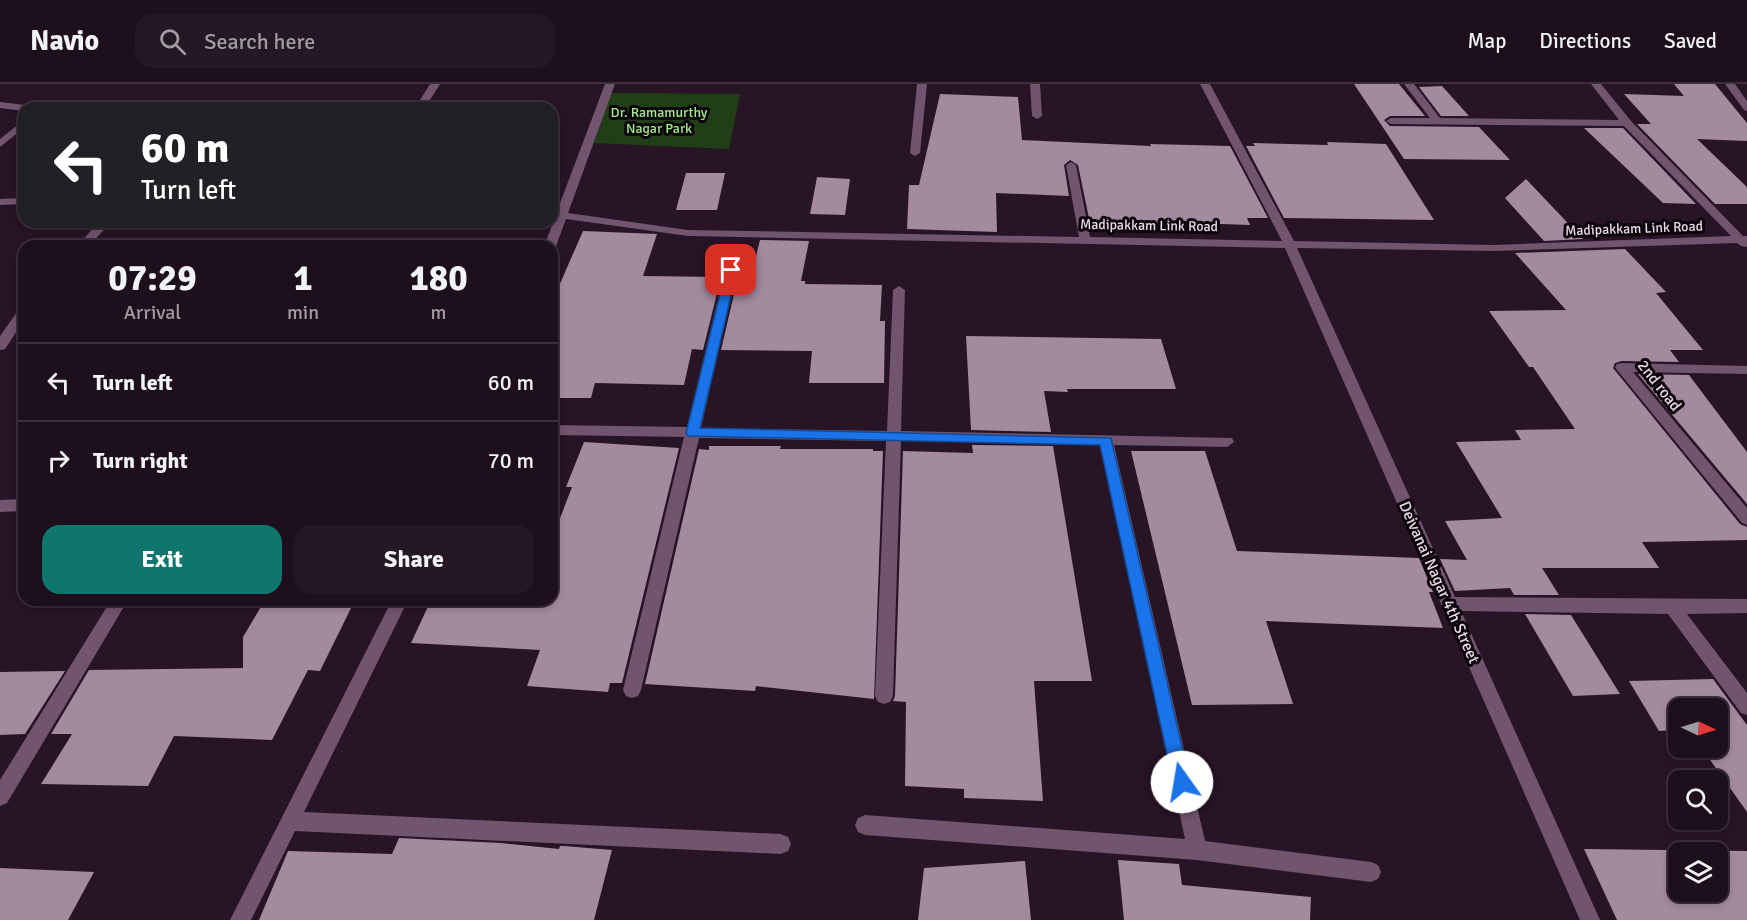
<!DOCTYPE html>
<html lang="en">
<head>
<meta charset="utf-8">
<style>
	body { margin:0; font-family:Signika,sans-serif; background:#251825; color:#f1f3f6; height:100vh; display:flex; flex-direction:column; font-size:22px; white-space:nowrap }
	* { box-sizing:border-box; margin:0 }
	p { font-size:20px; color:#a09ca3 }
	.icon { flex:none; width:33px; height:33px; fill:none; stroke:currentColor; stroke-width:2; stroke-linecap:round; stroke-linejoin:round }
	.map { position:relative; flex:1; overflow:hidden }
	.sheet { position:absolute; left:18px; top:156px; width:540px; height:366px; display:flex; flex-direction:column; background:#1d0f1c; border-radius:18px; box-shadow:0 3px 9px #0003,0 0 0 2px #3b2f3b }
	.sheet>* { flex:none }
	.guide { position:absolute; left:18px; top:18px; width:540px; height:126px; border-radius:18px; box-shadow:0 3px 9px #0003,0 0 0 2px #3b2f3b; background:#202124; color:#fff; overflow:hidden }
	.needle { width:39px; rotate:94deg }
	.buttons { position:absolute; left:1668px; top:614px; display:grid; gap:12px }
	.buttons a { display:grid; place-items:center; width:60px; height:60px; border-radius:12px; background:#1d0f1c; box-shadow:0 3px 9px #0003,0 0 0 2px #3b2f3b; font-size:30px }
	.pin { position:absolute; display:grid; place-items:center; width:51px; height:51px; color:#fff; margin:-26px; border-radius:12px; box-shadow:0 3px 9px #0006 }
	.me { position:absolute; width:66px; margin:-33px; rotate:347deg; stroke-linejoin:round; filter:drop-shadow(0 0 4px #0008) }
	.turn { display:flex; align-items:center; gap:21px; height:126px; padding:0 24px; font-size:27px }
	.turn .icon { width:78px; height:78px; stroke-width:2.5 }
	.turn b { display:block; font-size:42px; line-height:51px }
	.eta { display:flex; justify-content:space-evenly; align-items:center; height:102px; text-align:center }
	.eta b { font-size:36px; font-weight:700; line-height:42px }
	.cta { display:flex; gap:12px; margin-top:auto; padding:12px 24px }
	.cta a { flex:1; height:69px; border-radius:18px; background:#0f766e; color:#fff; font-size:24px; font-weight:700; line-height:69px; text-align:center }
	.cta a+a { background:#251825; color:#f1f3f6 }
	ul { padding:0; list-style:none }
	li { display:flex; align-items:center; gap:18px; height:78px; padding:0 24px; border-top:2px solid #3b2f3b }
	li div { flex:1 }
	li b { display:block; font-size:22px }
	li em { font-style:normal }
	header { display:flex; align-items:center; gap:36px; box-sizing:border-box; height:84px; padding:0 30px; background:#1d0f1c; border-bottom:2px solid #3b2f3b }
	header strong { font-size:28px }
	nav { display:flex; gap:33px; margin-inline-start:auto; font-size:21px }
	.search { width:420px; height:54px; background:#251825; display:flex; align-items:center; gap:15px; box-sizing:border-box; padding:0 21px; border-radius:18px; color:#a09ca3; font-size:22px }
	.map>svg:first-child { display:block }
	.green { fill:#213f17 }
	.building { fill:#a38a9f; fill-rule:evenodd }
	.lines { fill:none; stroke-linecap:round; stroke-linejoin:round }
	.street { fill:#71546d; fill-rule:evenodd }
	.route { fill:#1a73e8; stroke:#114b97; stroke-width:1.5 }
	.labels { text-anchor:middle; stroke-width:6; stroke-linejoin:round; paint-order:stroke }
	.far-park-label { font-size:14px; fill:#a1eb8a; stroke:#0b040a }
	.far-street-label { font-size:14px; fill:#e8dbe6; stroke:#0b040a }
	.street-label { font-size:16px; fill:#e8dbe6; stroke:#0b040a }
</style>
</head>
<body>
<header>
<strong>Navio</strong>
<div class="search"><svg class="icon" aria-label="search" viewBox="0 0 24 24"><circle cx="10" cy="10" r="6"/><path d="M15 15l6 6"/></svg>Search here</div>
<nav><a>Map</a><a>Directions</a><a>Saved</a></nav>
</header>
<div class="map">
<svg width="1747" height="836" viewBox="0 0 1747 836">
	<rect width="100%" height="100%" fill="#271425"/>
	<!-- green -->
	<path class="green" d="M611 9 740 10 729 65 594 59Z"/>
	<!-- building -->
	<path class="building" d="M1354 0H1399L1425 32H1390L1384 36 1390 42 1479 43 1510 76 1404 75Z
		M1674 0H1715L1747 39V57L1697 55 1747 103V120H1715L1637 40H1651L1624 10 1684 12Z
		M1442 2 1469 32H1441L1419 3Z
		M940 10 1018 13 1022 56 1151 62 1150 60 1230 62 1268 134H1247L1250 141 1165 138 1167 146 1091 144 1078 81 1070 76 1064 81 1069 112 996 109 997 148 907 145 909 101H919Z
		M1584 44H1623L1696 120 1663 119Z
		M1327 58 1386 60 1434 136 1284 134 1246 62H1255L1253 59 1328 61Z
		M686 89H725L717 126H676Z
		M817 93 850 95 845 131 810 130Z
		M1526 95 1583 155 1544 157 1505 114Z
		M583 147 657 150 643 192 721 193 703 266 692 265 684 301 595 299 591 314H552V218Z
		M760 156 809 157 801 197H805V200L882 201 880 237H885L884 299H809L812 267 721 266 738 193H751Z
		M1625 165 1666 208 1656 209 1703 266H1670L1679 278 1622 277 1615 279 1613 284 1740 440 1747 443V456L1642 458 1659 484H1542L1559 511H1514L1510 504 1455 507 1440 475 1467 476 1445 437 1502 434 1456 358 1521 356 1515 346 1575 345 1533 283H1529L1489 227 1566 226 1515 169Z
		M966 252 1161 255 1176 305H1067L1068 308 1044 307 1051 348 971 346Z
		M1638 290 1689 291 1747 368V420Z
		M584 358 679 364 622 599H610L608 608 527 602 540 566 411 559 431 516H552V455L572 403H566Z
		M972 361 1053 362 1092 597H1034L1043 717 964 714V705L905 702 906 618 893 617 895 612 903 367 973 369Z
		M709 362H781L780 365H873V367H883L874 615 756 602 755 607 645 600 699 365 709 366Z
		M1131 367H1205L1237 467 1419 474 1433 508H1429L1443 544 1266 537 1293 620 1192 621Z
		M265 516H355L320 587 308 586 272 656 174 652 148 702 41 700 72 650H51L89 586 243 584V553Z
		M1525 530 1571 531 1620 610 1573 612Z
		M65 587 25 650 0 651V588Z
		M1713 595 1747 641V728L1701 663H1718V624H1678V646L1659 647 1629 597Z
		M399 754 501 759 559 765 560 762H564L612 766 594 836H259L288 767 392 770Z
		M1584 765 1747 767V836H1617ZM1678 768H1718V807H1678Z
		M1118 776 1179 780 1182 801 1311 813 1310 836H1124Z
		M1025 777 1031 836H918L924 784Z
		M0 784 94 788 68 836H0Z"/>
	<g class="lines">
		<!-- street -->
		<path class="street" d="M430 0H440L425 24H415Z
			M605 0H615L568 129 688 146 1079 153 1066 81 1071 78 1076 81 1090 153 1282 157 1200 0H1210L1294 157 1494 161 1731 152 1624 42 1391 40 1386 37 1391 34H1430L1404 0H1414L1440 34 1619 36 1591 0H1601L1631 37 1743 152H1747V163L1741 162 1737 159 1494 167 1297 164 1455 513 1747 515V529L1687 530 1747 609V631L1741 629 1668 530 1461 527 1600 836H1580L1285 164 688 152 566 135 556 162 552 165V162H544L555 134 552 133V127H557Z
			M917 0H927L920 69 915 72 910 69Z
			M1030 0H1040L1042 32 1037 35 1032 32Z
			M1725 0H1735L1747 17V27L1744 26Z
			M118 16 126 18 121 24H111Z
			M0 18 25 21 30 24H24V27L0 24Z
			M24 36V44L0 63V55Z
			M24 114V120L0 121V115Z
			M99 138H111L89 162H77Z
			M731 182 737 186 701 344 887 347 893 206 899 202 905 206 901 347 1232 354 1234 358 1227 363 1114 361 1205 757 1371 778 1378 781 1381 788 1378 795 1371 798 1197 776 865 751 858 748 855 741 858 734 865 731 1185 755 1100 361 901 357 893 612 890 618 884 620 878 618 875 612 886 357 699 354 641 606 638 612 632 614 626 612 623 606 684 353 552 351V341L687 343 725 186Z
			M24 223V236L5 265 0 266V252L20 224Z
			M1622 279 1747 282V290L1633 288 1747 424V441L1742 439 1617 286 1615 283 1617 280Z
			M24 415V427L0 428V416Z
			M111 516H128L7 719 0 722V696Z
			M392 516H408L304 728 781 750 788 753 791 760 788 767 781 770 295 747 251 836H230Z"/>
	</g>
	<!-- route -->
	<path class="route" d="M731 182 737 186 700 344 1111 354 1190 698 1188 704 1182 706 1176 704 1173 698 1100 361 688 352 686 349 726 186Z"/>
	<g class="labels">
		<!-- far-park labels -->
		<g class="far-park-label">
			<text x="659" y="33">Dr. Ramamurthy<tspan x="659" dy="16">Nagar Park</tspan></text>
		</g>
		<!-- far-street labels -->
		<g class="far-street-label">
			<text transform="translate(1149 141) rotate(1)" y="5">Madipakkam Link Road</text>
			<text transform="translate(1634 144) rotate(-2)" y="5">Madipakkam Link Road</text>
		</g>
		<!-- street labels -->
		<g class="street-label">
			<text transform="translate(1660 301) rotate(52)" y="6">2nd road</text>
			<text transform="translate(1440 498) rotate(66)" y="6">Deivanai Nagar 4th Street</text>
		</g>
	</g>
</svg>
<div class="buttons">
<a><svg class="needle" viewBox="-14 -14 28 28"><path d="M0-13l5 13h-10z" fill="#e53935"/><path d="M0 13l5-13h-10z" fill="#a09ca3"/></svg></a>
<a><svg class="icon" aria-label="search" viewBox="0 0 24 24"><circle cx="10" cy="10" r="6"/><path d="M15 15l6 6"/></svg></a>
<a><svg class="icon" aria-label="layers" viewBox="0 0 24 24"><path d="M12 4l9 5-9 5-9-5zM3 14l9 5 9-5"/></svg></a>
</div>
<div class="pin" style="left:731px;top:186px;background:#d93025"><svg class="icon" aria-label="arrive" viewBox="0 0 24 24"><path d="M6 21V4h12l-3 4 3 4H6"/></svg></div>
<svg class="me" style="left:1182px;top:698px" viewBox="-20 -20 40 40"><circle r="19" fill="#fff"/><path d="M0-13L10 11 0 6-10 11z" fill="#1a73e8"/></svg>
<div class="guide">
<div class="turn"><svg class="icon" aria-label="left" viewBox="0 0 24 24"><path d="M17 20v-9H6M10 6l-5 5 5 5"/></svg><div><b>60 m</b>Turn left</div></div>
</div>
<section class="sheet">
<div class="eta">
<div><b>07:29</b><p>Arrival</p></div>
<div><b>1</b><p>min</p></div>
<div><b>180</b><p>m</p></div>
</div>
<ul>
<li><svg class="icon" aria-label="left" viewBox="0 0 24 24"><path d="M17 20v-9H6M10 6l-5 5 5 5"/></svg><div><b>Turn left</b></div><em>60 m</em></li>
<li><svg class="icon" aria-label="right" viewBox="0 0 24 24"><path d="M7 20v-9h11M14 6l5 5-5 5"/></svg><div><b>Turn right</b></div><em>70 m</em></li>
</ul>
<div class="cta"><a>Exit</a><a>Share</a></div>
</section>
</div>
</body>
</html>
